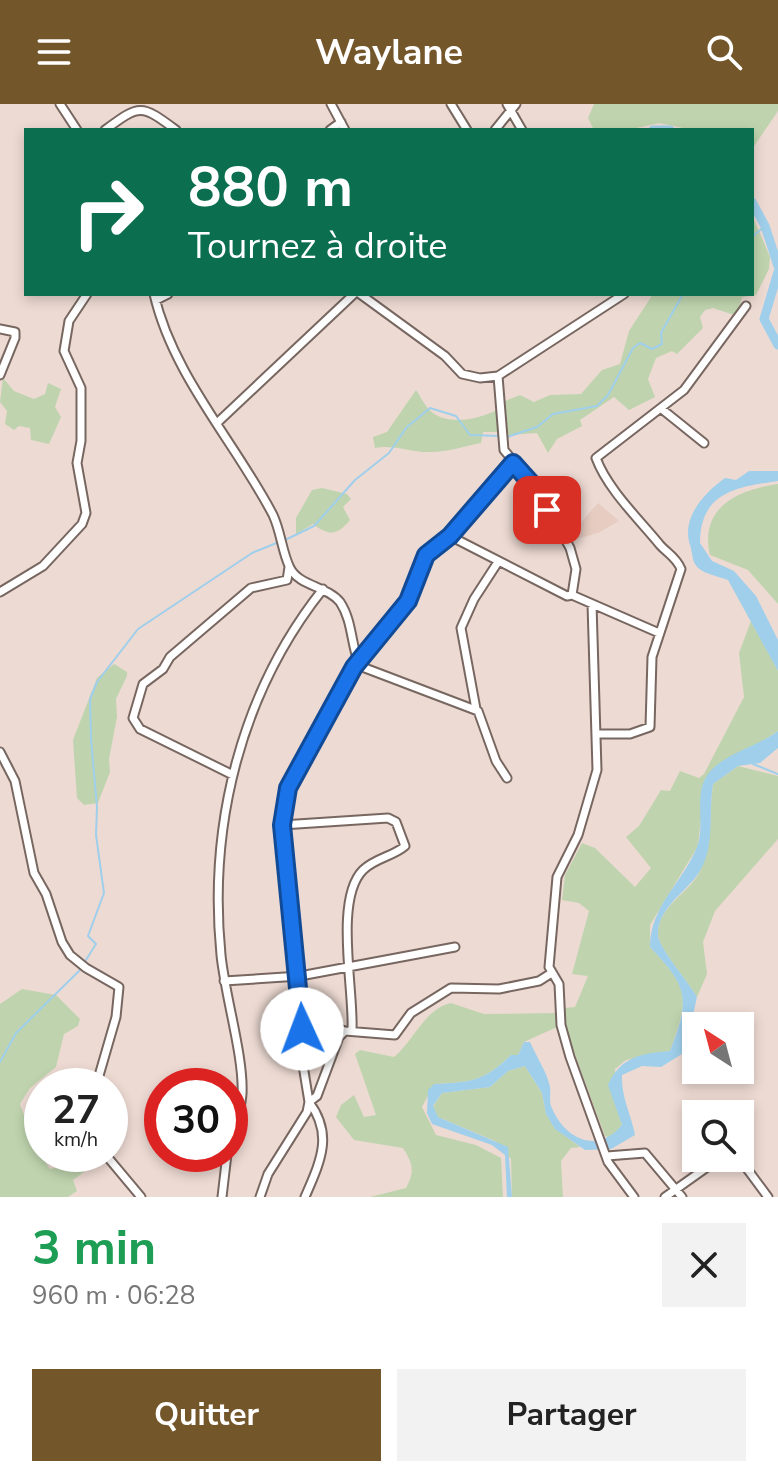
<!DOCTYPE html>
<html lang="fr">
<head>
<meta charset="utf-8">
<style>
	body { margin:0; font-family:"Nunito Sans",sans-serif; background:#f2f2f2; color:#222; height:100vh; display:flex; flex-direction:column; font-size:30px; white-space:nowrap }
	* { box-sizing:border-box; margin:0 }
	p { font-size:26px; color:#767676 }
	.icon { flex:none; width:44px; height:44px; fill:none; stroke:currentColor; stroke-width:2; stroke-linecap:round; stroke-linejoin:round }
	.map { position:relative; height:1093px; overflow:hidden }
	.side { display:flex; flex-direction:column; background:#fff; flex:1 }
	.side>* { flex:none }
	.top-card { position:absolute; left:24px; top:24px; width:730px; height:168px; border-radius:0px; box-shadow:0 4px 12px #0003; background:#0b6e4f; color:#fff; overflow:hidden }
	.needle { width:52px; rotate:324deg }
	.buttons { position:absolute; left:682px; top:908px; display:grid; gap:16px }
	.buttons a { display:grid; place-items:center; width:72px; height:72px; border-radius:0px; background:#fff; box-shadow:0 4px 12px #0003; font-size:40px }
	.speed { position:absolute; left:24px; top:964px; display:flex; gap:16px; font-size:40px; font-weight:700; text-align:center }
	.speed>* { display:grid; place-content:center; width:104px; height:104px; border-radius:50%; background:#fff; box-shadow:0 4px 12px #0003; line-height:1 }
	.speed small { font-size:20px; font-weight:400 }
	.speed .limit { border:12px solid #d22; background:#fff; color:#111 }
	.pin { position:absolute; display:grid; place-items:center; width:68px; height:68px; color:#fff; margin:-34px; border-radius:16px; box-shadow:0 4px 12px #0006 }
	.me { position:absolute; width:88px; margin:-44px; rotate:358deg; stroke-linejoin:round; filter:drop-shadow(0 0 6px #0008) }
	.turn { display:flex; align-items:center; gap:28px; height:168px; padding:0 32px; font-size:36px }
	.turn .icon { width:104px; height:104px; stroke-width:2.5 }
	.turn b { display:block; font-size:56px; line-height:68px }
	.round { display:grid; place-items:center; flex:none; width:84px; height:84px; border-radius:0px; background:#f2f2f2 }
	.headline { display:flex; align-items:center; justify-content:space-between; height:136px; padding:0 32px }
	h1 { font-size:48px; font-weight:700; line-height:60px; color:#1e9e55 }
	.action { display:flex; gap:16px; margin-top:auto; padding:16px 32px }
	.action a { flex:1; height:92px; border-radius:0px; background:#74562b; color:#fff; font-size:32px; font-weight:700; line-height:92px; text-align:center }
	.action a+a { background:#f2f2f2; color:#222 }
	header { display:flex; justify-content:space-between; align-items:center; height:104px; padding:0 32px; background:#74562b; color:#fff; font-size:36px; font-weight:700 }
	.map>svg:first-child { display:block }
	.built { fill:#e6ccc1 }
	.green { fill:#bfd4ae }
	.water { fill:#9fcfeb }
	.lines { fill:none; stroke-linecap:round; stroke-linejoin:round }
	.stream { stroke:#9fcfeb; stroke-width:2 }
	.river { stroke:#9fcfeb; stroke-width:9 }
	.minor-casing { stroke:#776760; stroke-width:11 }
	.minor { stroke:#fff; stroke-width:7 }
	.route-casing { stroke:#114b97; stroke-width:20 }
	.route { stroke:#1a73e8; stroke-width:14 }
</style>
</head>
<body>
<header><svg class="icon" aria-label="menu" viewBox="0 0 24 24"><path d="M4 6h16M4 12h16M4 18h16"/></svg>Waylane<svg class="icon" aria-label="search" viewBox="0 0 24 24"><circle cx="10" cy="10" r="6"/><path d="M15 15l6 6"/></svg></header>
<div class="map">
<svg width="778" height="1093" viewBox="0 0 778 1093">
	<rect width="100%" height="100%" fill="#eddad3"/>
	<!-- built -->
	<path class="built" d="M598 399 619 417 598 429 572 436 568 433Z"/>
	<!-- green -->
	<path class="green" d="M594 0H778V7L752 45V26H693L659 19 627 26H594L588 14Z
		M752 111 770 153 769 165 756 191 742 193 737 212 713 204 705 206 700 213 703 224 677 250 672 247 656 254 648 275 655 293 629 306 614 293 580 316 582 322 557 335 548 349 537 329 508 331 505 297 520 291 534 298 550 291 581 290 602 266 620 260 629 227 653 190H752Z
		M3 274 14 287 34 295 45 290 48 279 61 285 55 303 61 313 49 340 31 336 30 324 19 322 14 326 5 320 7 307 0 298Z
		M416 286C420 291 422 297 426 302 442 324 477 316 497 306V328H483L481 339C464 342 448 348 431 348 412 349 393 340 375 344L373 333 387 328Z
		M778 380V500L748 466 710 451C699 403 738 386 778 380Z
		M322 384 347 390 351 395 343 403 350 416C337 432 329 432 313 420L296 430V414L312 386Z
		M751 517 778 567V627L705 675 698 742 650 821V843C691 886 689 892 670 947L626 956 615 965 616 1001 622 1021 611 1034 605 1032 561 913 564 904 575 903 588 872 572 870 589 807 579 799 562 796 565 771 582 739 595 744 635 783 651 764 626 733 639 722 661 686 670 687 680 667 699 674 704 670 744 593 739 549Z
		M114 560 127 568V572L116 595 117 613 109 655 110 668 98 699 84 701 77 694 73 636 97 574Z
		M738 662 778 672V735L715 807 703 838 707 870 697 893C689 878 659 845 658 831 657 804 686 791 698 771 713 745 709 709 713 680Z
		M22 885 56 891 80 915 78 922 64 930 56 963 30 984 20 1000 36 1044 50 1065 78 1058 84 1068 73 1076 77 1087 68 1093H0V900Z
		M451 899 484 910 555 909 557 923 524 938 518 951H511C484 978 470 978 434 980L422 1003 436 1031 476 1041 501 1054 503 1093H370L406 1084C415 1067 413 1060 403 1044L354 1036 336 1013 341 1001 354 991 364 1013 376 1011 355 950 360 946 394 953C414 937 424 905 451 899Z
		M525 962 542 989 546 1010 555 1024 580 1043 571 1044 561 1057 563 1093H512L511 1055 495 1037 438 1013 433 1003 442 989 490 983 508 967Z"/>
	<!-- water -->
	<path class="water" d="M749 367H778V377C737 383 700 388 700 439L712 457 734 467 756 492 778 536V567L728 476C718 472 701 470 695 460 692 455 692 446 690 441 681 414 704 389 725 374L736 376Z
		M778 627V644L760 659 738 662 713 680C708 711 716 743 698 770 685 789 657 805 658 831 659 845 689 878 697 893L685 948 661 963 642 962 622 971C621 993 631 1010 635 1031L611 1045 585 1046 555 1025 546 1010 542 989 525 962 508 967 490 983 442 989 433 1002 438 1013 508 1043 512 1093H507L505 1051 492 1041 432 1020 427 1009 428 986 434 980C470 978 484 978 511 951H518L524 938H530C536 952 547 968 550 983 551 989 549 996 551 1002 564 1035 597 1051 622 1021L608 981C620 953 642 949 670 947 690 895 689 884 650 843 650 802 683 778 697 743 705 723 695 694 705 675 717 651 758 643 778 627Z"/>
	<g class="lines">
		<!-- stream -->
		<path class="stream" d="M752 133 765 122
			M507 333 537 323 553 310 597 302 608 291 633 244 640 239 652 245 662 240 661 229 683 190
			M285 436 314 422 355 376 389 349 406 324 430 304 456 312 470 331 500 332
			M753 660 778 670
			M0 958 16 929 79 867 96 840 88 832 104 789 96 731 97 703 91 635 90 595 97 578 138 525 252 449 279 438"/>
		<!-- river -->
		<path class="river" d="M653 26H670
			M752 98 765 122 778 162
			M778 168 764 215 778 241"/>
		<defs>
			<path id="minor" d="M60 0 77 26
				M331 0 345 26
				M451 0 467 26
				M507 0 522 26
				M105 26C140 0 141 0 176 26
				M330 26 341 18
				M495 26 516 0
				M154 190C173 272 235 338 273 411 281 428 282 448 290 464 299 482 327 482 340 498 352 516 351 538 358 557L301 656 283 702 288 801 300 872 301 949 309 998 307 1008 268 1070 260 1093
				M360 190 445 252 462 270 480 274 498 272 504 346 539 388 570 444 576 465 572 491 659 529
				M156 196 168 190
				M0 225 15 228V234L0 271
				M498 272 624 190
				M663 306 704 339
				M217 319 354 190
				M450 432 567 492 572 491
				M0 488 43 462 82 420 86 409 77 359 81 337V284L64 247 69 217 87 190
				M592 500 597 666 578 731 557 773 549 863 559 880 561 921 570 953 608 1058 634 1093
				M358 557 408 497 426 451 457 424 513 359
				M357 561 478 607 496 657 507 674
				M476 605 461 524 474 495 498 458
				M597 630H630L650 623 652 553 681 465C676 453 668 450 660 441 639 415 608 386 596 354L684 286 746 202
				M0 648 15 677 34 769 46 790 62 838 70 851 86 864 119 883 116 913 96 982
				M233 671 140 625 133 614 143 580 163 565 170 553 251 484 287 476 289 463
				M282 721 388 714 396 718 405 742C394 752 375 754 363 766 334 795 354 886 352 925
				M224 877 300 872 455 843
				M303 913 345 927
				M230 1038C235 1023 241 1006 242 990 244 953 225 892 221 851 208 721 241 588 323 485
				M105 1050 141 1093
				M607 1052 645 1049 682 1093
				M739 1054 768 1093
				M222 1093 227 1050
				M305 1093C320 1058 334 1031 309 998L317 992 339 933 345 927 395 931 411 909 451 884 499 885 539 877 550 870
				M665 1093 720 1054"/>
		</defs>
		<!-- minor casing -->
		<use href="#minor" class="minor-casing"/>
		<!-- minor -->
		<use href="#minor" class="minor"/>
	</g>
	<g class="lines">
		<defs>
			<path id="route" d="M302 925 282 721 288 684 354 563 408 497 426 451 450 432 513 359 539 388 547 406"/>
		</defs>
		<!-- route casing -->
		<use href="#route" class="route-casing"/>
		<!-- route -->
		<use href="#route" class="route"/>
	</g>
</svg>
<div class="buttons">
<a><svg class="needle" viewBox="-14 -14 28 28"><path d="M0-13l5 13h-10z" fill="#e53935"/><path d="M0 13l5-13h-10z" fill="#767676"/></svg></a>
<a><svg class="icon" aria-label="search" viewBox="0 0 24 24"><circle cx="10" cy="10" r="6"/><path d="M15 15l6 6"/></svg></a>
</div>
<div class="speed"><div>27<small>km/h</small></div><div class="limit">30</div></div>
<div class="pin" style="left:547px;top:406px;background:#d93025"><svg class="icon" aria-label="arrive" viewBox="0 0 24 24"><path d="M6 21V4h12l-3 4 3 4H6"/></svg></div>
<svg class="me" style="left:302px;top:925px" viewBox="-20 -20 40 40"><circle r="19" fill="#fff"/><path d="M0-13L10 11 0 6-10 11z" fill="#1a73e8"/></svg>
<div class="top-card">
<div class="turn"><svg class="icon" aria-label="right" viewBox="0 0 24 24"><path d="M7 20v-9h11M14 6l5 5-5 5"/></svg><div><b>880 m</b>Tournez à droite</div></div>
</div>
</div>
<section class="side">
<div class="headline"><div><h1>3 min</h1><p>960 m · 06:28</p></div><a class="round"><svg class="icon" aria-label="close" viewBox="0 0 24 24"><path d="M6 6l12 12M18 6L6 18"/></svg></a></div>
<div class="action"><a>Quitter</a><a>Partager</a></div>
</section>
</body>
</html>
